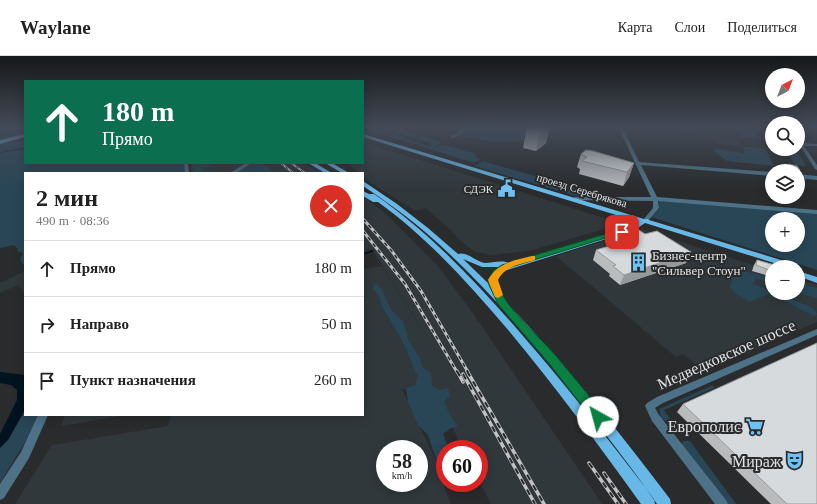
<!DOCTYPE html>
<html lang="ru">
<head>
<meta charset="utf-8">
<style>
	body { margin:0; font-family:"Times New Roman",serif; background:#f2f2f2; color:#222; height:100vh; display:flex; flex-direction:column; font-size:15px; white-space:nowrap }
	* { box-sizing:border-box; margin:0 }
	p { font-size:13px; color:#767676 }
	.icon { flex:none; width:22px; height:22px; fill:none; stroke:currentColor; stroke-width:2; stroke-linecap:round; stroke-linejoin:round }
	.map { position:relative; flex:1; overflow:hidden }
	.details { position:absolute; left:24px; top:116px; width:340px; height:244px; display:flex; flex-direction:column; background:#fff; border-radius:0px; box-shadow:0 2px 10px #0003 }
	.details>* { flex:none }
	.top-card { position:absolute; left:24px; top:24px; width:340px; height:84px; border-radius:0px; box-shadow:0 2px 10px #0003; background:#0b6e4f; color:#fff; overflow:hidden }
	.needle { width:26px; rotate:42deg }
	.fabs { position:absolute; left:765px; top:12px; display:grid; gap:8px }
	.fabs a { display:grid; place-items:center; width:40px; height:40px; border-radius:50%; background:#fff; box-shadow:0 2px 10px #0003; font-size:20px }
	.speed { position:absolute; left:376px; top:384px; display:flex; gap:8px; font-size:20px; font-weight:700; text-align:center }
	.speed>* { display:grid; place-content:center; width:52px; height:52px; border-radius:50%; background:#fff; box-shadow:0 2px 10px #0003; line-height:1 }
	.speed small { font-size:10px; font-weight:400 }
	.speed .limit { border:6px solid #d22; background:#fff; color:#111 }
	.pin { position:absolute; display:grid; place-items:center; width:34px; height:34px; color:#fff; margin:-17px; border-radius:8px; box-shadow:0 2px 6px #0006 }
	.me { position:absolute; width:44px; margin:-22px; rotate:322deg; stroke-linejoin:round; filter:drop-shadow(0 0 3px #0008) }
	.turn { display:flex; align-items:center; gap:14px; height:84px; padding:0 12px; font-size:18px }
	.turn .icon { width:52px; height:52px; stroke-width:2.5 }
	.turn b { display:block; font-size:28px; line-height:34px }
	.round { display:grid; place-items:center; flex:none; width:42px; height:42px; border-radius:21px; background:#f2f2f2 }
	.summary { display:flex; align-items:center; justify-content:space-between; height:68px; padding:0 12px }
	h1 { font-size:24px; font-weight:700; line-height:30px }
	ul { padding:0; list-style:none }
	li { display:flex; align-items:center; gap:12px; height:56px; padding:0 12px; border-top:1px solid #e0e0e0 }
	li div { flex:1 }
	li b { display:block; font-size:15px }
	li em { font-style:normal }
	header { display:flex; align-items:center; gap:24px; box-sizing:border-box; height:56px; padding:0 20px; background:#fff; border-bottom:1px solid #e0e0e0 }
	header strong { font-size:19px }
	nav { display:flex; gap:22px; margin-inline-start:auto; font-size:14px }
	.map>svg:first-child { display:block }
	.built { fill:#30383c; fill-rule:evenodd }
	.green { fill:#294656; fill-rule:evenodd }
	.water { fill:#00131f }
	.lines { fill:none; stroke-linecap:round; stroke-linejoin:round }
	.stream { stroke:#00131f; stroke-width:1.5 }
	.minor { fill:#4d7288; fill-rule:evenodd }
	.major { fill:#68b8e7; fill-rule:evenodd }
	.rail-far2-casing { stroke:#c0c2c3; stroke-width:2 }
	.rail-far1-casing { stroke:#c0c2c3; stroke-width:3 }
	.rail-casing { stroke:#c0c2c3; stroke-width:3.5 }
	.rail-far2 { stroke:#292b2d; stroke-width:1; stroke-dasharray:3; stroke-linecap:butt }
	.rail-far1 { stroke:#292b2d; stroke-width:1.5; stroke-dasharray:4; stroke-linecap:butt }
	.rail { stroke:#292b2d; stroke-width:2; stroke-dasharray:6; stroke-linecap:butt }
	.wall { fill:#b9bbbd }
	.shaded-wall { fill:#96999a }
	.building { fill:#d7dadc; stroke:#96999a }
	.route { fill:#0b8043; stroke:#07532c }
	.slow { fill:#f59e0b }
	.labels { text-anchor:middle; stroke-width:4; stroke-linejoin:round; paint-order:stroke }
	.far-poi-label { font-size:11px; fill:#e1e3e4; stroke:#292b2d; text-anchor:end }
	.far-street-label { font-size:11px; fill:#e1e3e4; stroke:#292b2d }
	.poi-label { font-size:13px; fill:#e1e3e4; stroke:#292b2d; text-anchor:start }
	.near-street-label { font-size:16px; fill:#e1e3e4; stroke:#292b2d }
	.near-poi-label { font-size:16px; fill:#e1e3e4; stroke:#292b2d; text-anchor:end }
</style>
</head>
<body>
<header>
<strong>Waylane</strong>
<nav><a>Карта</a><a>Слои</a><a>Поделиться</a></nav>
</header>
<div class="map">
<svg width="817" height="448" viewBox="0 0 817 448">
	<rect width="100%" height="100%" fill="#292b2d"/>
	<!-- built -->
	<path class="built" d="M677 70H729L738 81 682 76Z
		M709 80 736 82 743 90 715 88Z
		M363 86 617 166 621 168 529 195 493 199 475 196 457 182 456 179 426 152 415 155 371 127 363 120V117H359L347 107H363Z
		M191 107H246L228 117H191Z
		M262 107H301L324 117H275Z
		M363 140 385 157 437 209 475 260 602 448H491L479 425V393H462L438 337 402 333 447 429 444 431 451 448H15L52 389 168 370 171 359H363V213L382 210 453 324 372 193 363 195ZM385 393H419V427H385Z
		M641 173 772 215V237H798V223L817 229V266L705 316 683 298 676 301 556 200Z
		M25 215V239L18 229 0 237V227Z
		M65 359H126L61 370Z"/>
	<!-- green -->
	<path class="green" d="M0 70H25V78L0 85Z
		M363 70H368L431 91 430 87 373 70H388L441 86 434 92 444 89 474 97 477 102 481 103 474 107 363 72Z
		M466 70H560C551 73 543 78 534 81 511 89 482 85 460 79Z
		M747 71H752L757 80 768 83 742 81 737 74 749 75Z
		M25 84V91L0 96V88Z
		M742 91 765 92 774 110 727 105 713 95 717 93 745 97 743 95 746 94Z
		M25 93V107H184L185 117H25V208H22L20 203 23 197 17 195 18 193 14 189 0 192V97Z
		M786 93H796L806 110 795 109Z
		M483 105 603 140H575L475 110Z
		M192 107H218L203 113V117H193Z
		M253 107H262L275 117H234Z
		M659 144 817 157V214L651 161 659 153ZM772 163H798V189H772Z
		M744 215 772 222V228L756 222 753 228 772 235V237H777L813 252 817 258 813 260 770 237 750 246 735 237 730 231 732 223Z
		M376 227 382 234 391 254 402 264 406 274 407 282 421 304 422 311 431 317 432 330 439 334 448 332 450 340 444 346 450 359 458 371 451 372 443 378 449 393H445V413L436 403 428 379 418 369 408 346 406 332 415 330 418 320 415 315 405 290 382 250 379 240 372 231Z
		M798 227 817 232V242L798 237Z
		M713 329 714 332 664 354 672 366H667L661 362 659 353Z
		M25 354V359H38L27 383 0 427V392L8 383Z
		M683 385H690L736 448H727L681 388Z"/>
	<!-- water -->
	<path class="water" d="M0 316 25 319V354L8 384 0 392V378L17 344V334L11 329 0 327Z"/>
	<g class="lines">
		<!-- stream -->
		<path class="stream" d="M363 198 373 195"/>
		<!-- minor -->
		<path class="minor" d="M463 70H467C463 76 459 82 451 82V80L457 77Z
			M618 70H622L639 106 772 116V120L641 109 657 141 817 154V158L658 145 659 152 648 165 646 166 643 164 653 152V145L573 144 572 143 575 141H651Z
			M798 82H800L803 87 817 88V90H804L817 109V114L815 113 799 88Z
			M184 107H188L189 117H185Z
			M246 107H252L236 117H230Z
			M798 118 817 120V124L798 122Z
			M817 273V279L663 347 655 352 659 359 726 444 728 448H715L652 365 645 350 647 347 657 341Z
			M38 359H48L29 402 4 442 0 444V428L21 396Z"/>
		<!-- major -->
		<path class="major" d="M25 78V81L0 88V84Z
			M363 78 644 163H648L649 164 798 209 799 211 798 212V211H787L645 167 635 174 504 215 497 224 503 240 502 242C562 304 618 374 670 443L671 448H657C630 409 601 372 571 335 526 278 479 222 424 175 404 158 384 144 363 130V125L397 148 428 172 458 198C467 195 476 206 485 207 492 207 504 203 510 208L631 172 639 166 363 81ZM463 203 482 211H501H498L489 224 491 230Z
			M308 107H315L332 117H325Z
			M325 107H332L349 117H342Z
			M363 135 369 138H374C429 176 473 223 517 273 565 328 610 385 654 443L655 448H641C599 389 555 331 509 275 469 228 428 182 378 146H373L363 140Z
			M798 215 817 221V227L798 220Z"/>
		<defs>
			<path id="rail-far2" d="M281 107 293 117
				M291 107 305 117"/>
			<path id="rail-far1" d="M363 163 391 194 421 235 468 316
				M363 175 405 228 457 316"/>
			<path id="rail" d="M457 315 463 326
				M467 315 544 448
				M463 318 535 448
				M589 407 618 448
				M604 417 626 448"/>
		</defs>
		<!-- rail-far2 casing -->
		<use href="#rail-far2" class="rail-far2-casing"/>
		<!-- rail-far1 casing -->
		<use href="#rail-far1" class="rail-far1-casing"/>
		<!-- rail casing -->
		<use href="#rail" class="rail-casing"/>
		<!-- rail-far2 -->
		<use href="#rail-far2" class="rail-far2"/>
		<!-- rail-far1 -->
		<use href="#rail-far1" class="rail-far1"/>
		<!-- rail -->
		<use href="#rail" class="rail"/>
	</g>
	<!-- wall -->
	<path class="wall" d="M527 70H550L546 87 536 95 523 92Z
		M581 98 634 107 629 121 623 130 579 118 580 113 577 111Z
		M789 108 797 110 798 117V115H790L788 111Z
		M619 177 645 178 691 196 686 207 620 229 609 220 610 218 593 204 596 194 616 188 615 187Z
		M757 204 772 211V221L752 215 754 209Z
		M683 348 817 448H771L677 356Z"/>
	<!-- shaded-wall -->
	<path class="shaded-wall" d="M541 70H550L546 87 536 95Z
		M634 107 629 121 623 130 627 116Z
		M691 196 686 207 620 229 624 219Z"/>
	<!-- building -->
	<path class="building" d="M586 94 593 95 634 107 627 116 582 105 587 101 581 98Z
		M789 108 797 110 800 114 798 115 792 114Z
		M636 172 645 178 657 175 691 196 624 219 613 210 616 209 596 194 629 184 619 177Z
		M757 204 782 211H772V215L756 209Z
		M817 287V448H787L683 348Z"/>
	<!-- sky -->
	<linearGradient id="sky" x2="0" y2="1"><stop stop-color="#171819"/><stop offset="0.53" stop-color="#434a57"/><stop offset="1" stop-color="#434a57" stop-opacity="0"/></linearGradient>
	<rect width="817" height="133" fill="url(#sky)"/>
	<!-- route -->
	<path class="route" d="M619 174 625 176 508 212C502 216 496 220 498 229 505 252 540 281 556 300 572 319 587 338 603 357L604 361 603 365 598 366 594 365 548 306 498 248 489 229 488 224 494 214 502 209Z"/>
	<!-- slow -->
	<path class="slow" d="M532 200H535V204C522 208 504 210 498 224L503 239 498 242 495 241 488 224C497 207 515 204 532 200Z"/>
	<!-- icons -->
	<defs>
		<symbol id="civic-bare" viewBox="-9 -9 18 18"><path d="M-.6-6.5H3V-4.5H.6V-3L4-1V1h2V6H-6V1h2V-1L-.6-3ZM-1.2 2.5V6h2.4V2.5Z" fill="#6dc2f3" stroke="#292b2d" stroke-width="2.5" paint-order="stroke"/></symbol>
		<symbol id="building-bare" viewBox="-9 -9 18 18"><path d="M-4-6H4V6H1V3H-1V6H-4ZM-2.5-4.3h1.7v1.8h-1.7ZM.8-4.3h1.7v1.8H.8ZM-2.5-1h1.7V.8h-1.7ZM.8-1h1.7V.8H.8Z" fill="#6dc2f3" stroke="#292b2d" stroke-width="2.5" paint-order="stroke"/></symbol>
		<symbol id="supermarket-bare" viewBox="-9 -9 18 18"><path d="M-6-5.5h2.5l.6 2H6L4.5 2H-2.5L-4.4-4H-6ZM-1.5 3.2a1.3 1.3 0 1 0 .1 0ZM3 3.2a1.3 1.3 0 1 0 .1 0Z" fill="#6dc2f3" stroke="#292b2d" stroke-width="2.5" paint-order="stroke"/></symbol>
		<symbol id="theatre-bare" viewBox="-9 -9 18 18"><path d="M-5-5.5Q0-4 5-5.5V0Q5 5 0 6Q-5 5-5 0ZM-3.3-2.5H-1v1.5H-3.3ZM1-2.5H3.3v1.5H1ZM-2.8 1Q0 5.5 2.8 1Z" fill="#6dc2f3" stroke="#292b2d" stroke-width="2.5" paint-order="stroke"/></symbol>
	</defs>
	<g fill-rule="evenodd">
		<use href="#civic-bare" x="494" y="120" width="25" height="25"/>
		<use href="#building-bare" x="626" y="194" width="25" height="25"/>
		<use href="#supermarket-bare" x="742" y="358" width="25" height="25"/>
		<use href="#theatre-bare" x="782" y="392" width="25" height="25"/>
	</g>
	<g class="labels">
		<!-- far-poi labels -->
		<g class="far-poi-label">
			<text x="493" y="137">СДЭК</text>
		</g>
		<!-- far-street labels -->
		<g class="far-street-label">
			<text transform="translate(582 134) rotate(17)" y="4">проезд Серебрякова</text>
		</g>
		<!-- poi labels -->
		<g class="poi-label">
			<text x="652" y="204">Бизнес-центр<tspan x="652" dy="15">"Сильвер Стоун"</tspan></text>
		</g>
		<!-- near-street labels -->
		<g class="near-street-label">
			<text transform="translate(726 298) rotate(-24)" y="6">Медведковское шоссе</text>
		</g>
		<!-- near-poi labels -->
		<g class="near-poi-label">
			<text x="741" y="376">Европолис</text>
			<text x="781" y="411">Мираж</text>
		</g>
	</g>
</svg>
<div class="fabs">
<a><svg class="needle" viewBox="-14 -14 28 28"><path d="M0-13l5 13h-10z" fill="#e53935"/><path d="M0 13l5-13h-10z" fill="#767676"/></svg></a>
<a><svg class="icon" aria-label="search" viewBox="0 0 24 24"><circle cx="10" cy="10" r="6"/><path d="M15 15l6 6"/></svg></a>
<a><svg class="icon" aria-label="layers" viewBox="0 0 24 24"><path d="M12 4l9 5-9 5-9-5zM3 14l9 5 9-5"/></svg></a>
<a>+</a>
<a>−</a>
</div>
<div class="speed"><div>58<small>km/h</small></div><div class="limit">60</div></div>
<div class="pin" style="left:622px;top:176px;background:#d93025"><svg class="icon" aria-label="arrive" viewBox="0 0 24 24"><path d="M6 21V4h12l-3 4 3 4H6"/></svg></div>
<svg class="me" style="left:598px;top:361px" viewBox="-20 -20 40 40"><circle r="19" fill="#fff"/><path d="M0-13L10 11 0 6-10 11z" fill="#0b8043"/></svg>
<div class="top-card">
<div class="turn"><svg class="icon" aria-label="ahead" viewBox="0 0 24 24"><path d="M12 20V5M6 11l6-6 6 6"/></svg><div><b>180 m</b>Прямо</div></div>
</div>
<section class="details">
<div class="summary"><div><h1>2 мин</h1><p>490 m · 08:36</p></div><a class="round" style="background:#d93025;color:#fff"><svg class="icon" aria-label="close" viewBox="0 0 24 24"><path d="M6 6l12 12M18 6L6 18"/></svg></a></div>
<ul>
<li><svg class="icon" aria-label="ahead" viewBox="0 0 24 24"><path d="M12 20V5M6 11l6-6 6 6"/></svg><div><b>Прямо</b></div><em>180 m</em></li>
<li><svg class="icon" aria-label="right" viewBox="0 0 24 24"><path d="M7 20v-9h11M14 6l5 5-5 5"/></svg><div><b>Направо</b></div><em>50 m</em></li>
<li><svg class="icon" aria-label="arrive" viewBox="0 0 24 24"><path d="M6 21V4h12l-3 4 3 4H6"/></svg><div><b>Пункт назначения</b></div><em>260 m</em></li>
</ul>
</section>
</div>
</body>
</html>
